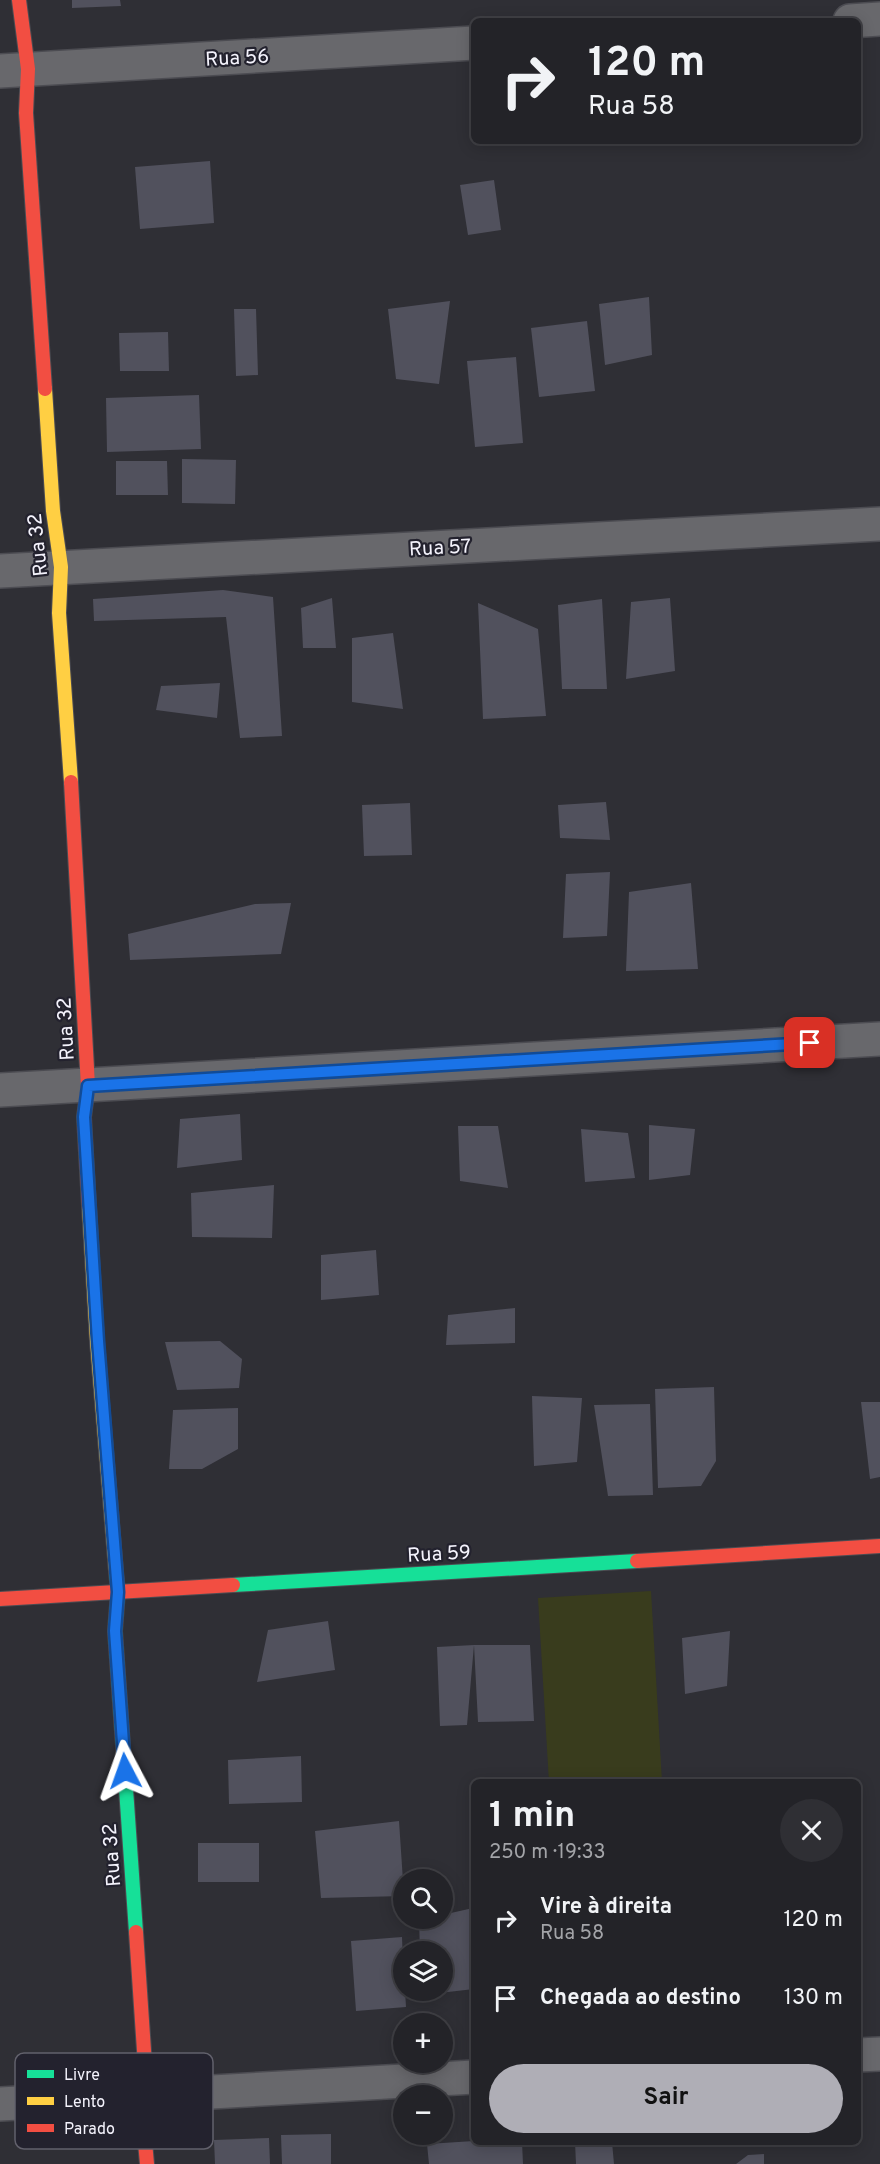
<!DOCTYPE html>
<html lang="pt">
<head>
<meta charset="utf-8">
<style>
	body { margin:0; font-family:Overpass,sans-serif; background:#2f2f34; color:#f1f3f6; height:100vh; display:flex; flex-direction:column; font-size:22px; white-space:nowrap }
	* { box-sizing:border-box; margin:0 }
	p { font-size:20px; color:#a3a4a8 }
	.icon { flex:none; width:33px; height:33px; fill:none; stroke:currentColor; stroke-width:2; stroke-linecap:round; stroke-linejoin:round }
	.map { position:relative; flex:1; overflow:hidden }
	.drawer { position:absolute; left:471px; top:1779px; width:390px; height:366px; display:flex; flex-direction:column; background:#232328; border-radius:9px; box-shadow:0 3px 15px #0003,0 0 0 2px #404045 }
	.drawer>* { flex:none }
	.banner { position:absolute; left:471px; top:18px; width:390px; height:126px; border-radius:9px; box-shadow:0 3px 15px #0003,0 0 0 2px #404045; background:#232328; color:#f1f3f6; overflow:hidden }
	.buttons { position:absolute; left:393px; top:1869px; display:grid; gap:12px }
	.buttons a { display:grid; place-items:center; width:60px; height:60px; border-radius:50%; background:#232328; box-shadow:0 3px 15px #0003,0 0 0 2px #404045; font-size:30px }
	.pin { position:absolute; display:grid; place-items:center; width:51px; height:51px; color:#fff; margin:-26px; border-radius:12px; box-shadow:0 3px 9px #0006 }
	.me { position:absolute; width:66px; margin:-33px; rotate:356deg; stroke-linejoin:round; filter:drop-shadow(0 0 4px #0008) }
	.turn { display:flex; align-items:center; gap:21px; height:126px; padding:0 18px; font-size:27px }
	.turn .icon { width:78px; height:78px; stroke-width:2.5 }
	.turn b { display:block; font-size:42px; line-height:51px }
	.round { display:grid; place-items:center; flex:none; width:63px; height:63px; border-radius:32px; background:#2f2f34 }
	.headline { display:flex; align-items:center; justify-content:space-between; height:102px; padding:0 18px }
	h1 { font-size:36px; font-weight:700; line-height:45px }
	.button { display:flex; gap:12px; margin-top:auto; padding:12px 18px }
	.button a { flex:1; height:69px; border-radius:36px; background:#afaeb6; color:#111; font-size:24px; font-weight:700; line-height:69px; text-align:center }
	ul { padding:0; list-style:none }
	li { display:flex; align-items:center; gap:18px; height:78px; padding:0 18px }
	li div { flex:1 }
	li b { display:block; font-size:22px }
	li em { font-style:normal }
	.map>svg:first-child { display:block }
	.green { fill:#393c1d }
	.building { fill:#51515d }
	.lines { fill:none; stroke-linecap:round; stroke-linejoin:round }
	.street-casing { stroke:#4c4c52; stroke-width:36 }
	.fast-casing { stroke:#4c4c52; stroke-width:16 }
	.slow-casing { stroke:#4c4c52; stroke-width:16 }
	.jam-casing { stroke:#4c4c52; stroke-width:16 }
	.street { stroke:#68686c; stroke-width:33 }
	.fast { stroke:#16e098; stroke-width:14 }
	.slow { stroke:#ffcf43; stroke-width:14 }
	.jam { stroke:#f24e42; stroke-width:14 }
	.route-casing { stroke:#114b97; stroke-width:15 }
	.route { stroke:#1a73e8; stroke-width:10 }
	.labels { text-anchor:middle; stroke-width:4.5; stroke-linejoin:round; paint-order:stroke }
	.street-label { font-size:20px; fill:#f4f3fc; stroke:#23222e }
	.key { fill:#23222e; stroke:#62616c; stroke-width:1.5 }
	.key-label { font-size:16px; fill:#f4f3fc }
</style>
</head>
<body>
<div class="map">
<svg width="880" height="2164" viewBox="0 0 880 2164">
	<rect width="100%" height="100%" fill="#2f2f35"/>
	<!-- green -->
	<path class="green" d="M651 1591 662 1782H549L538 1598Z"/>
	<!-- building -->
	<path class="building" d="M72 0H120L121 6 72 8Z
		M210 161 214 223 140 229 135 167Z
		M494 180 501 230 468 235 460 185Z
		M649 297 652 355 605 365 599 304Z
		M450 301 439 384 396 379 388 309Z
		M234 309H256L258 375 236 376Z
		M587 321 595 391 539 397 531 328Z
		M168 332 169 371H120L119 333Z
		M516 357 523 443 475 447 467 361Z
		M199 395 201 449 107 452 106 398Z
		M182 459 236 460 235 504 182 503Z
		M116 461H167L168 495H116Z
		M223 590 273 597 282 736 240 738 226 617 94 621 93 599Z
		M332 598 336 648H303L301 608Z
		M670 598 675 671 626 679 631 602Z
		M602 599 607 689H562L558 605Z
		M478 603 538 629 546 716 483 719Z
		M393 633 403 709 352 702V638Z
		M220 683 217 718 156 710 161 686Z
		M606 802 610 840 560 838 558 805Z
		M410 803 412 855 364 856 362 805Z
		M610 872 607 936 563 938 566 874Z
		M691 883 698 969 626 971 629 892Z
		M291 903 281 954 130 960 128 934 255 904Z
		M240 1114 242 1160 177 1168 180 1119Z
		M649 1125 695 1129 690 1175 649 1180Z
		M458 1126H498L508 1188 460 1181Z
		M581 1129 628 1133 635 1178 585 1182Z
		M274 1185 272 1238 192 1237 191 1193Z
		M376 1250 379 1295 321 1300V1255Z
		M515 1308V1343L446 1345 448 1315Z
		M220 1341 242 1359 239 1388 177 1390 165 1342Z
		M714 1387 716 1461 701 1486 658 1488 655 1389Z
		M532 1396 582 1398 577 1462 534 1466Z
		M861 1402H880V1477L870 1479Z
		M650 1404 653 1495 608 1496 594 1405Z
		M238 1408V1449L202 1469H169L173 1410Z
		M328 1621 335 1670 257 1682 268 1630Z
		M730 1631 727 1686 685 1694 682 1638Z
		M474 1645H530L534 1721 478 1722Z
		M474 1645 467 1725 440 1726 437 1647Z
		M301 1756 302 1802 229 1804 228 1760Z
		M399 1821 404 1896 321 1898 315 1831Z
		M198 1843H259V1882H198Z
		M473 1908 474 1989 422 1995V1990H442V1952H420L419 1920 442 1918V1915Z
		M402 1937 404 1990H405L406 2007 356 2011 351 1941Z
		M331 2134V2164H282L281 2135Z
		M269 2138 270 2164H215L214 2140Z
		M474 2141 522 2142 523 2164H429L427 2144Z
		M575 2142H612L614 2164H576Z
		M764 2154V2164H736L748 2155Z"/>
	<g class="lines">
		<defs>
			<path id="street" d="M850 21 880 19
				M0 71 474 43
				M0 571 880 524
				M0 1090 880 1039
				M858 2055 880 2054
				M0 2104 474 2077"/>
			<path id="fast" d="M116 1571 118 1592 115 1631 136 1932
				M233 1585 637 1561"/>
			<path id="slow" d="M45 389 53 511 61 567 59 613 71 782
				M89 1206 97 1341 116 1571"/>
			<path id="jam" d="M19 0 28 69 26 113 45 389
				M71 782 88 1086 84 1117 89 1206
				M637 1561 880 1546
				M0 1599 233 1585
				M136 1932 147 2095 144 2131 147 2164"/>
		</defs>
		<!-- street casing -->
		<use href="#street" class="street-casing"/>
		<!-- fast casing -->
		<use href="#fast" class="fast-casing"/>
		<!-- slow casing -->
		<use href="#slow" class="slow-casing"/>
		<!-- jam casing -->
		<use href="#jam" class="jam-casing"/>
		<!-- street -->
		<use href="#street" class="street"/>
		<!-- fast -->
		<use href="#fast" class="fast"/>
		<!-- slow -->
		<use href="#slow" class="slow"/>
		<!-- jam -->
		<use href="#jam" class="jam"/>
	</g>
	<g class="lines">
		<defs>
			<path id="route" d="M125 1771 115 1631 118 1592 98 1341 84 1117 88 1086 810 1043"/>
		</defs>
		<!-- route casing -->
		<use href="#route" class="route-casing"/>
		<!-- route -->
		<use href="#route" class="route"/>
	</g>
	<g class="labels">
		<!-- street labels -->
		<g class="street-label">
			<text transform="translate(237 57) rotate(-3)" y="7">Rua 56</text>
			<text transform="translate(37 545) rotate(-96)" y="7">Rua 32</text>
			<text transform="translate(440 547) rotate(-3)" y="7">Rua 57</text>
			<text transform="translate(65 1029) rotate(-93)" y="7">Rua 32</text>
			<text transform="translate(439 1553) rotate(-3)" y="7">Rua 59</text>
			<text transform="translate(111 1855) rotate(-94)" y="7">Rua 32</text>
		</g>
	</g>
	<!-- legend -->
	<rect x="15" y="2053" width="198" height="96" rx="9" class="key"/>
	<rect x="27" y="2070" width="27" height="8" fill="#16e098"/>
	<rect x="27" y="2097" width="27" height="8" fill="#ffcf43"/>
	<rect x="27" y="2124" width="27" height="8" fill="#f24e42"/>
	<g class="key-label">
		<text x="64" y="2080">Livre</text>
		<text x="64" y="2107">Lento</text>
		<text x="64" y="2134">Parado</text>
	</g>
</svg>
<div class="buttons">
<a><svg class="icon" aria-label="search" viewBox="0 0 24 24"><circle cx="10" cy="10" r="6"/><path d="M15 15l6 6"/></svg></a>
<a><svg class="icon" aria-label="layers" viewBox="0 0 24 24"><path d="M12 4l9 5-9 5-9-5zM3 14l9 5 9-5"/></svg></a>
<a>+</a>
<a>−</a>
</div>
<div class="pin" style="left:810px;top:1043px;background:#d93025"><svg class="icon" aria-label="arrive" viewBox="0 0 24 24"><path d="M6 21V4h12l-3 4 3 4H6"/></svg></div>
<svg class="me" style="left:125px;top:1771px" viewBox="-20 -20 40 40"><path d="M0-17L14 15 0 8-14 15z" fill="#1a73e8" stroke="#fff" stroke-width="4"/></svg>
<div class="banner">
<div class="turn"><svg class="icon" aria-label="right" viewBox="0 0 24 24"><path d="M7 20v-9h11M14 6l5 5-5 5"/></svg><div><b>120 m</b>Rua 58</div></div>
</div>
<section class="drawer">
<div class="headline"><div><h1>1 min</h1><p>250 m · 19:33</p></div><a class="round"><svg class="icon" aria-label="close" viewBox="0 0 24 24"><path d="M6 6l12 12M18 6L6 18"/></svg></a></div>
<ul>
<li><svg class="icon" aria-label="right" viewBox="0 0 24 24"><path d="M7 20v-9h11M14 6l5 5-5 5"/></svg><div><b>Vire à direita</b><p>Rua 58</p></div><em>120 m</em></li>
<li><svg class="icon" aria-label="arrive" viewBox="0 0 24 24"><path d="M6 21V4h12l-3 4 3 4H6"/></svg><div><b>Chegada ao destino</b></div><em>130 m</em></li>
</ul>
<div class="button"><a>Sair</a></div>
</section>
</div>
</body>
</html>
